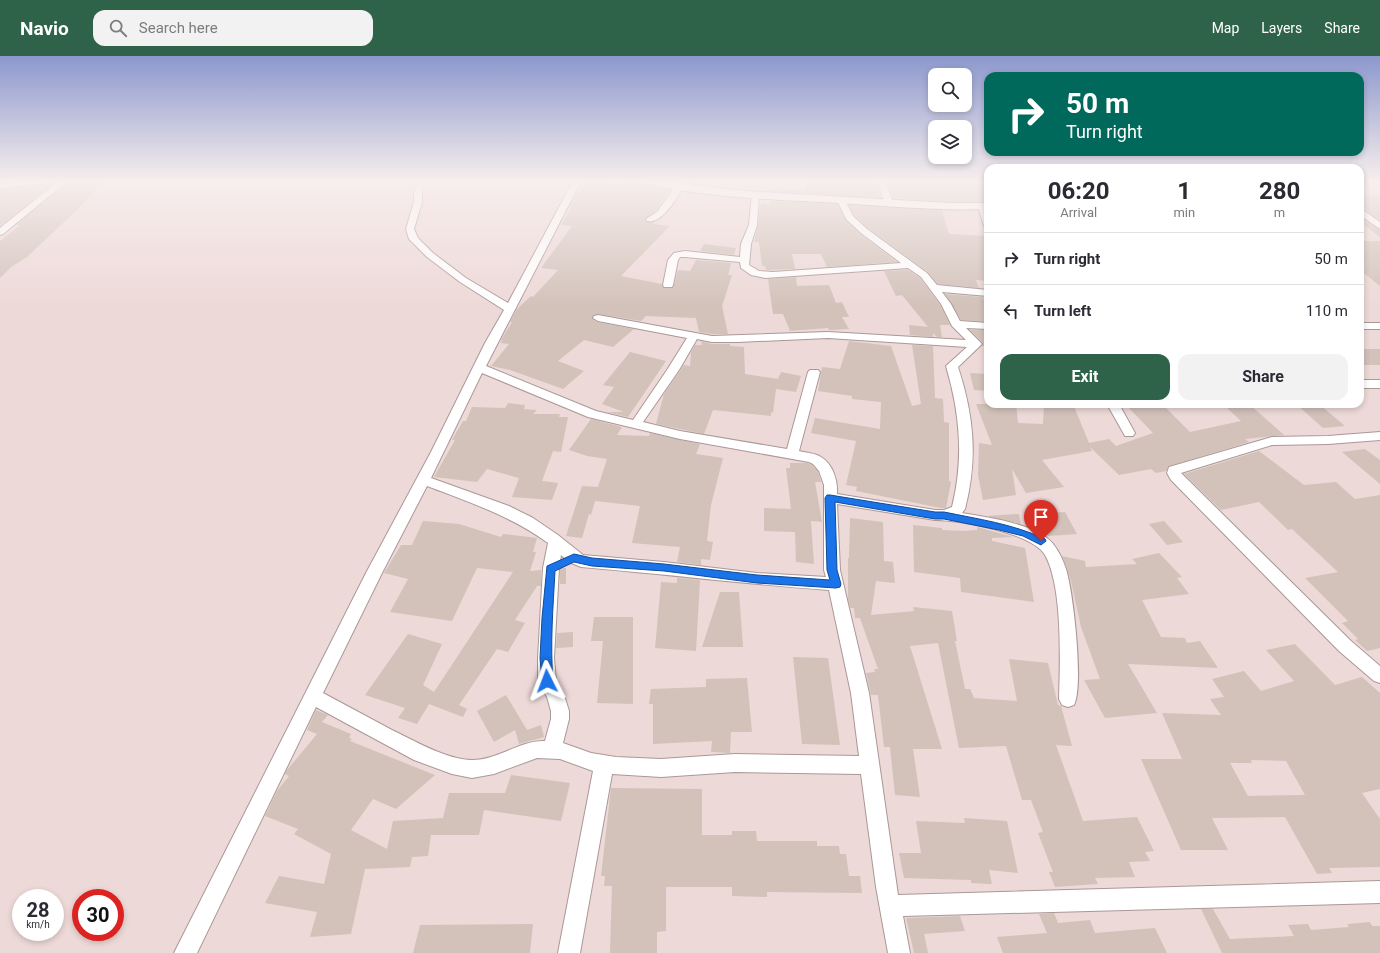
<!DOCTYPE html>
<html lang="en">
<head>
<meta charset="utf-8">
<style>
	body { margin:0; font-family:Roboto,sans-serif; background:#f2f2f3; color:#2b2b33; height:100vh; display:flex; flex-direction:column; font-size:15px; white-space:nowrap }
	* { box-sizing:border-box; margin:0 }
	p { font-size:13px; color:#7c7c81 }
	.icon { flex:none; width:22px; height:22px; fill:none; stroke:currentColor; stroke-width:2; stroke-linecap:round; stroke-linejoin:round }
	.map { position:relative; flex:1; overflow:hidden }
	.side { position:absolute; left:984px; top:108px; width:380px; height:244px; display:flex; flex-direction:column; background:#fff; border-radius:12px; box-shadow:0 2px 6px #0003 }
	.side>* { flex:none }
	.banner { position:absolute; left:984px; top:16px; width:380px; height:84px; border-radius:12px; box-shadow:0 2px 6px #0003; background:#00695c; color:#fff; overflow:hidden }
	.buttons { position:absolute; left:928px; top:12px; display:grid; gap:8px }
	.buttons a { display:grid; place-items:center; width:44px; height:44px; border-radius:8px; background:#fff; box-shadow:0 2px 6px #0003; font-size:20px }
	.speed { position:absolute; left:12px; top:833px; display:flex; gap:8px; font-size:20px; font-weight:700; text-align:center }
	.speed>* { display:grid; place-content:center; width:52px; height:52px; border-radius:50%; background:#fff; box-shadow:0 2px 6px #0003; line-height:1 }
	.speed small { font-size:10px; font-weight:400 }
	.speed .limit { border:6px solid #d22; background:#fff; color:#111 }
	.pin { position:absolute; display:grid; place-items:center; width:34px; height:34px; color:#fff; margin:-41px -17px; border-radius:50% 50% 50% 0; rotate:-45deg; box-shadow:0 0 4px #0007 }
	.pin .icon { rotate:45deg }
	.me { position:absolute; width:44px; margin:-22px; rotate:357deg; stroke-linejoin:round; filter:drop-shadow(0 0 3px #0008) }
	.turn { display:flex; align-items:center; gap:14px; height:84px; padding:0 16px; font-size:18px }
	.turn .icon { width:52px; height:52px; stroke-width:2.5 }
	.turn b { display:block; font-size:28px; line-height:34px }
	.eta { display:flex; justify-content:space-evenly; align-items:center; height:68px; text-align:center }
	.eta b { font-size:24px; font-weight:700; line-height:28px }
	.primary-button { display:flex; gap:8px; margin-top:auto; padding:8px 16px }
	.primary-button a { flex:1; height:46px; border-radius:12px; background:#2e6349; color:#fff; font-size:16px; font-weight:700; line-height:46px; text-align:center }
	.primary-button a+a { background:#f2f2f3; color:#2b2b33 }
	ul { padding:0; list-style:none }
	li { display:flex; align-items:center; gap:12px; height:52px; padding:0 16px; border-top:1px solid #e1e1e2 }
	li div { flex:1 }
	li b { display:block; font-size:15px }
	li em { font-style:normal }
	header { display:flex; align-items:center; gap:24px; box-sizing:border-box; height:56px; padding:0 20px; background:#2e6349; color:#fff }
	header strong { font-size:19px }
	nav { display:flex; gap:22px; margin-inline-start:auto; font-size:14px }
	.search { width:280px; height:36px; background:#f2f2f3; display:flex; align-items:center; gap:10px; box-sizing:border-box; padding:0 14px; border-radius:12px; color:#7c7c81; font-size:15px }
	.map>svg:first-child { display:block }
	.building { fill:#d2c2ba; fill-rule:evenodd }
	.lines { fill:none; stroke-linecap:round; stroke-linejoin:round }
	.minor-casing { stroke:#aa9897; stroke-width:2 }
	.tertiary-casing { stroke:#aa9897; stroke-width:2 }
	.minor { fill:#fff; fill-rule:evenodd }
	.tertiary { fill:#fff; fill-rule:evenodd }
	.route { fill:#1a73e8; stroke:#114b97 }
</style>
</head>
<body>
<header>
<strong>Navio</strong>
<div class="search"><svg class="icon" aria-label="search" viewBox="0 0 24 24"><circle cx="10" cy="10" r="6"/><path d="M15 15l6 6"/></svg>Search here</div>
<nav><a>Map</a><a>Layers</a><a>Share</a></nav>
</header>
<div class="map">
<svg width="1380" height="897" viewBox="0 0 1380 897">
	<rect width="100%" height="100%" fill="#edd9d8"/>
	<!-- building -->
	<path class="building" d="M52 125 54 127 0 170V133L47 128Z
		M64 125H69V126L103 125 80 151 27 201 11 211 0 222V185L20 169H16L65 129Z
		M587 125 623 129 624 125H642L644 128 669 134 656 155 645 163 647 166H654L653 168 670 170 621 220 662 228 664 232H672L674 229 678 214 690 215 696 204 731 207 728 219H732L722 250 728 278H712L699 276 696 262 646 260 641 265 598 258 594 259 592 262 597 266 634 273 613 291 584 284 558 305 584 315 563 333 510 314 491 310 509 288 500 287 502 285 501 284 512 266H510L517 253 531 240 533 241 558 214 541 212 572 170 561 169 572 151H569L575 141Z
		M805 125H876L881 142 771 135V133L806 134Z
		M886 125H958V127L978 126 982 128H988V146H951L893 142Z
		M1360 139 1380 140V164L1360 151Z
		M770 145 837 148 845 164 860 178 897 206 827 211 821 198H792L795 213 766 214 765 210H762L759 186H754L758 169 761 147 770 148Z
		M849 149 942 155 949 178 988 180V225L976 224 979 232 938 228 928 216 868 172 854 159Z
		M1360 161 1380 174V181L1360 166Z
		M1360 185H1380V230L1360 214Z
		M704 188 736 192 734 199 700 195Z
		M908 214 920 222 940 249 950 269H940L942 281H937L933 277V281L910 279 909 269 928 271 902 239 896 240 884 215Z
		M796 221 797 230 829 229 836 247 842 246 849 261H842L849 273 829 274 828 272 790 275 783 258H773L768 223Z
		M945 238 983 241 988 256V266L961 264Z
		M970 274H988V291L982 290 983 287Z
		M701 285 712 288H730V290L744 291 745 318 778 323 777 325 781 316 801 320 796 336 776 333 773 357 771 356V360L713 354 704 378 656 368 664 338 684 309 690 310 691 297 695 289H702Z
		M849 285 891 290 912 350 921 348 912 289 933 290 935 342 943 343 944 366 949 367V425L951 426 946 452H941L856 435 857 431 846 429 856 385 811 377 815 362 880 373 881 346 852 343V340L818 335 822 311 840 313Z
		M1360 293H1380V309H1360Z
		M630 296 666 305 628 361 607 356H624L602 348 614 331 603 329Z
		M970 317 988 318V335L974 334Z
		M508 347 525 349 524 353 537 354 533 358H560L559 361H568L561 396 553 395 542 425 558 427 552 444 512 441 519 422 487 413 477 426 434 421 455 384H452L463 365H466L472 351 505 352Z
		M976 348H1016L1018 367 1043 368 1044 348H1073L1089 387 1109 383 1116 390 1153 377 1125 348H1162L1190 376 1241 365 1225 350 1249 348 1284 379 1245 383 1249 386 1169 410 1166 415 1156 417 1151 413 1119 419 1090 391 1092 395 1042 404 1064 431 1026 437 1012 413 1016 439 983 444 978 419 979 387 992 389Z
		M1296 348H1319L1345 370 1323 372Z
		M591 363 622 371 617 379 649 380 650 377 700 388 696 398 723 402 711 449 707 485 713 486 710 504 701 503V509L677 506 680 491 632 487 640 450 595 445 591 459 589 458 582 482 566 480 582 430 598 431 607 403 587 400 569 394Z
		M1365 393 1380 404V428L1342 396Z
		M1259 395 1304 429 1336 426 1355 443 1380 439V592L1367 595 1355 584 1358 583 1342 567 1348 565 1305 522 1338 516 1292 473 1288 474 1259 446 1221 454 1184 418Z
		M790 407H807L812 409 818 416 821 426H815L822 466 811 465 814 508 796 506 795 476 764 475V452L791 453 786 412H790Z
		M1065 456 1077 478 1048 480 1036 458Z
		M1019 458 1021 468 986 460Z
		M850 462 883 466 884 505 893 506 895 527 876 525 871 559 914 555 913 551 952 555 957 585H955L965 633H970L974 642 1017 645 1009 603 1048 607 1058 649 1061 650 1072 690 1056 689 1083 765 1137 761 1154 795 1145 796 1150 805 1129 806 1135 821 1095 822 1098 828 1055 831 1049 816H1053L1038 777 1043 776 1031 744H1022L1006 690 959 692 938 587 910 590 942 693H913L920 741 895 739 890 691H884L878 639H871L866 617 875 616 874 613H878L860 562H855L854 552H850L848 543V502H849Z
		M423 465 459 468 501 481 503 478 537 482 533 496H536L530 515 541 514V530H537L515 564 525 567 508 596 497 593 459 649 467 653 463 661 429 648 417 668 398 662 405 652 365 639 408 578 442 588 423 629 434 636 513 516 477 512 452 565 390 556 408 523 384 517 401 489H412Z
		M1164 465 1183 486 1167 489 1149 468Z
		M913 469 942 472V474L964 475 977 474V471L1013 481 992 482V485L1025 492 1034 546 961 536 960 522 914 516Z
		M1159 497 1182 521 1177 522 1189 538 1142 544 1161 581 1185 582 1187 587 1200 585 1218 612 1128 608 1157 657 1105 662 1084 624 1100 623 1081 571 1071 525 1062 500 1085 505 1086 511 1137 508 1132 503Z
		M560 512H566V528H560Z
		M677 522 700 524 696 595 655 592 661 526 677 527Z
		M720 536H739L743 591H702Z
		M594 561H633V648L597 647 603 585H591Z
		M573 576V591L556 592 557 577Z
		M1295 588 1335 629 1362 621 1380 637V733L1362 737 1380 763V811L1329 812 1332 817 1317 818 1285 761 1212 762 1228 794H1181L1141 703H1182L1162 657 1221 659 1210 643 1224 641 1212 623 1244 615 1261 635 1294 625 1266 594ZM1251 704 1286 705 1305 739 1248 740 1230 707H1252Z
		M793 601 828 602 840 689 802 688Z
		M747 622 752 676H731L730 697 711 696 712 685 653 688V648H649L651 633 706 631V623Z
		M506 639 527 674 541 669 544 681 519 688 515 674 494 686 477 655Z
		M316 654 328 659 322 666 351 678 349 682 352 683 350 685 435 719 396 753 373 743 351 774 387 793 393 765 443 762 449 737H505L511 719 570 727 561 765 484 754 479 779H431L428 800 412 801 410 811 365 813 351 878 310 881 317 856 265 847 279 820 324 828 331 798 294 778 298 773 265 760 277 735 289 720 285 718 287 714 317 678 307 674Z
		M611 732 702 733V779H732V775H756L757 785H817V790H839L840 798H846L849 820H860L862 837 767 836V841L732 840V831H666V875L657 876V897H610L612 830H604L605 820H601Z
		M964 762 1007 765 1018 817 989 814 992 828 971 827V824L904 822 899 797H921L916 765 965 767Z
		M1201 853H1213L1230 883 1294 880 1288 869 1308 868 1311 874 1349 871 1347 868 1370 866 1372 870H1380V897H1222Z
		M1054 857 1058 867 1090 864 1095 877 1155 872 1167 897H1003L997 881 1047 877 1039 858Z
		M960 860 965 875 924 878 928 897H914L906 862Z
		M533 868 530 897H413L420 869Z"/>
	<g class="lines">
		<defs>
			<path id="minor" d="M27 125H51L47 127 0 132V128Z
				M54 125H62L64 128 3 178 0 179V172L56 127Z
				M419 125H427L422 136V146L414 173 418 182 433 197 466 222 508 247 573 125H581L486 310 596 355 633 364 667 314 687 282 598 265 593 262 594 260 598 259 712 280 828 276 966 284 952 270 941 248 921 221 908 212 765 222 751 219 741 212 740 206 685 201H680L678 204 673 229 672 231H664L663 229 668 204 674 197 685 195 740 201 741 188 749 169 752 137H758L759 139 757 169 751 188 749 209 759 215 773 216 901 207 861 177 846 163 837 144 841 141 845 144 853 160 867 173 927 217 937 229 988 234V240L942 236 951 248 960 265 988 267V273L966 272 982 288 958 311C974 360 978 402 965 453L962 457C985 461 1029 467 1047 482 1056 489 1062 501 1066 513 1073 535 1084 629 1074 649L1068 651 1062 649 1059 643C1060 606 1063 531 1045 499 1032 477 960 464 935 464L837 448 840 514 869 637 898 839 1380 825V847L903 860 910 897H888L876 831 861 718 735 716 661 721 612 718 580 897H558L593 715 560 703 537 702 494 718 472 722 452 718 414 704 316 651 197 897H174L366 517 431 396 485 287 504 254 460 226 427 201 409 183 406 173 414 146V136ZM828 282 967 291 946 310C960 358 964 402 952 451L944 454H935L837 438C838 425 833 408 821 401 815 397 807 397 799 395L820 316 818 314H810L808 316 787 393 680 375 643 366 679 314 697 283 712 286H738ZM482 317 588 361 680 383 809 406 813 408 819 415 824 429V514L826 521 757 517 664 506 583 499 558 479 533 462 509 450 431 422ZM427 430C469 446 511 460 548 487L543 512 538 602V625L547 641 551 655V663L545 685C520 684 498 704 472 704 447 704 413 684 390 673 368 661 345 649 323 637L382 517ZM561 499 569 506 581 511C664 518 746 528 829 534L851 637 859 700 735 698 661 703 616 701 591 697 563 687 569 663V655L564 639 556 624 554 602 559 512Z
				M877 125H885L893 147 892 149 889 150 885 147Z
				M677 128H680L684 130C677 141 662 169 647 165L646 163 657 156Z
				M982 147 985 148 988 156V173L984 170 978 150Z
				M1360 152 1380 166V173L1360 159Z
				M1360 267H1380V273H1360Z
				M1360 324H1380V332H1360Z
				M1107 348H1119L1135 377 1133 380H1125Z
				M1380 376V384L1328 388 1272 389 1181 417 1351 585 1380 610V627L1374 625 1339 595 1171 424 1167 417 1169 411 1272 381 1328 380Z"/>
			<path id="tertiary" d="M643 125H663L745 135 896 144 951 147H988V153C932 155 877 149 822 146 763 143 702 141 644 127Z"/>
		</defs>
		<!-- minor casing -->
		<use href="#minor" class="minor-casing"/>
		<!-- tertiary casing -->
		<use href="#tertiary" class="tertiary-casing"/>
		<!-- minor -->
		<use href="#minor" class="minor"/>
		<!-- tertiary -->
		<use href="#tertiary" class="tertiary"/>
	</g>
	<!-- sky -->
	<linearGradient id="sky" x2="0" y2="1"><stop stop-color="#8c98cd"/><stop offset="0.5" stop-color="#f7eeed"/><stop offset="1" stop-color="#f7eeed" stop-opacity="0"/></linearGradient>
	<rect width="1380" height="250" fill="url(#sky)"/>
	<!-- route -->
	<path class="route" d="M827 439H830L935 456H944C978 463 1013 468 1045 483L1046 485 1041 489 1023 480 999 474 944 463H935L835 446 837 514 841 528 840 531 836 532 757 527 664 515 592 510 574 506 555 515C553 552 550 588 553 625L551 629 547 630 543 629 542 625 540 602 542 562 547 510 574 498 592 502 664 508 757 519 830 524 827 514 825 442Z"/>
</svg>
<div class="buttons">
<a><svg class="icon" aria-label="search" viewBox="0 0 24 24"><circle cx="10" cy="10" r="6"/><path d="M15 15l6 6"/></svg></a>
<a><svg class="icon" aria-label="layers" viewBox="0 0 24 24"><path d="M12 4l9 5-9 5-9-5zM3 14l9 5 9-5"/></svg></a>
</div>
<div class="speed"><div>28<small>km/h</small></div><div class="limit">30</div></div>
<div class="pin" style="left:1041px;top:485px;background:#d93025"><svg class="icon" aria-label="arrive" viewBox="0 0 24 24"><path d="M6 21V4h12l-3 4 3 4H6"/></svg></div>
<svg class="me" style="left:547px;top:625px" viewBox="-20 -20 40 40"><path d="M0-17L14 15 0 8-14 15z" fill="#1a73e8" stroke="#fff" stroke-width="4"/></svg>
<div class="banner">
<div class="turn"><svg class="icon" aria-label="right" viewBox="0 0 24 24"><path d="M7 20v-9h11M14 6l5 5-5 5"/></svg><div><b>50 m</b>Turn right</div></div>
</div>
<section class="side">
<div class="eta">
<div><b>06:20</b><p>Arrival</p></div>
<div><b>1</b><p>min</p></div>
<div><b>280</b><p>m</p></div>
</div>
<ul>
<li><svg class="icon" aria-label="right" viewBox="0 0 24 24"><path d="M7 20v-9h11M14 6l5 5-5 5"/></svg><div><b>Turn right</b></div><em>50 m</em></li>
<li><svg class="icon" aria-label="left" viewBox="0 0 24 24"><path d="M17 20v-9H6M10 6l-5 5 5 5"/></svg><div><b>Turn left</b></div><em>110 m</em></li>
</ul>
<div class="primary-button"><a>Exit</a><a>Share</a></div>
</section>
</div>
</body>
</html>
